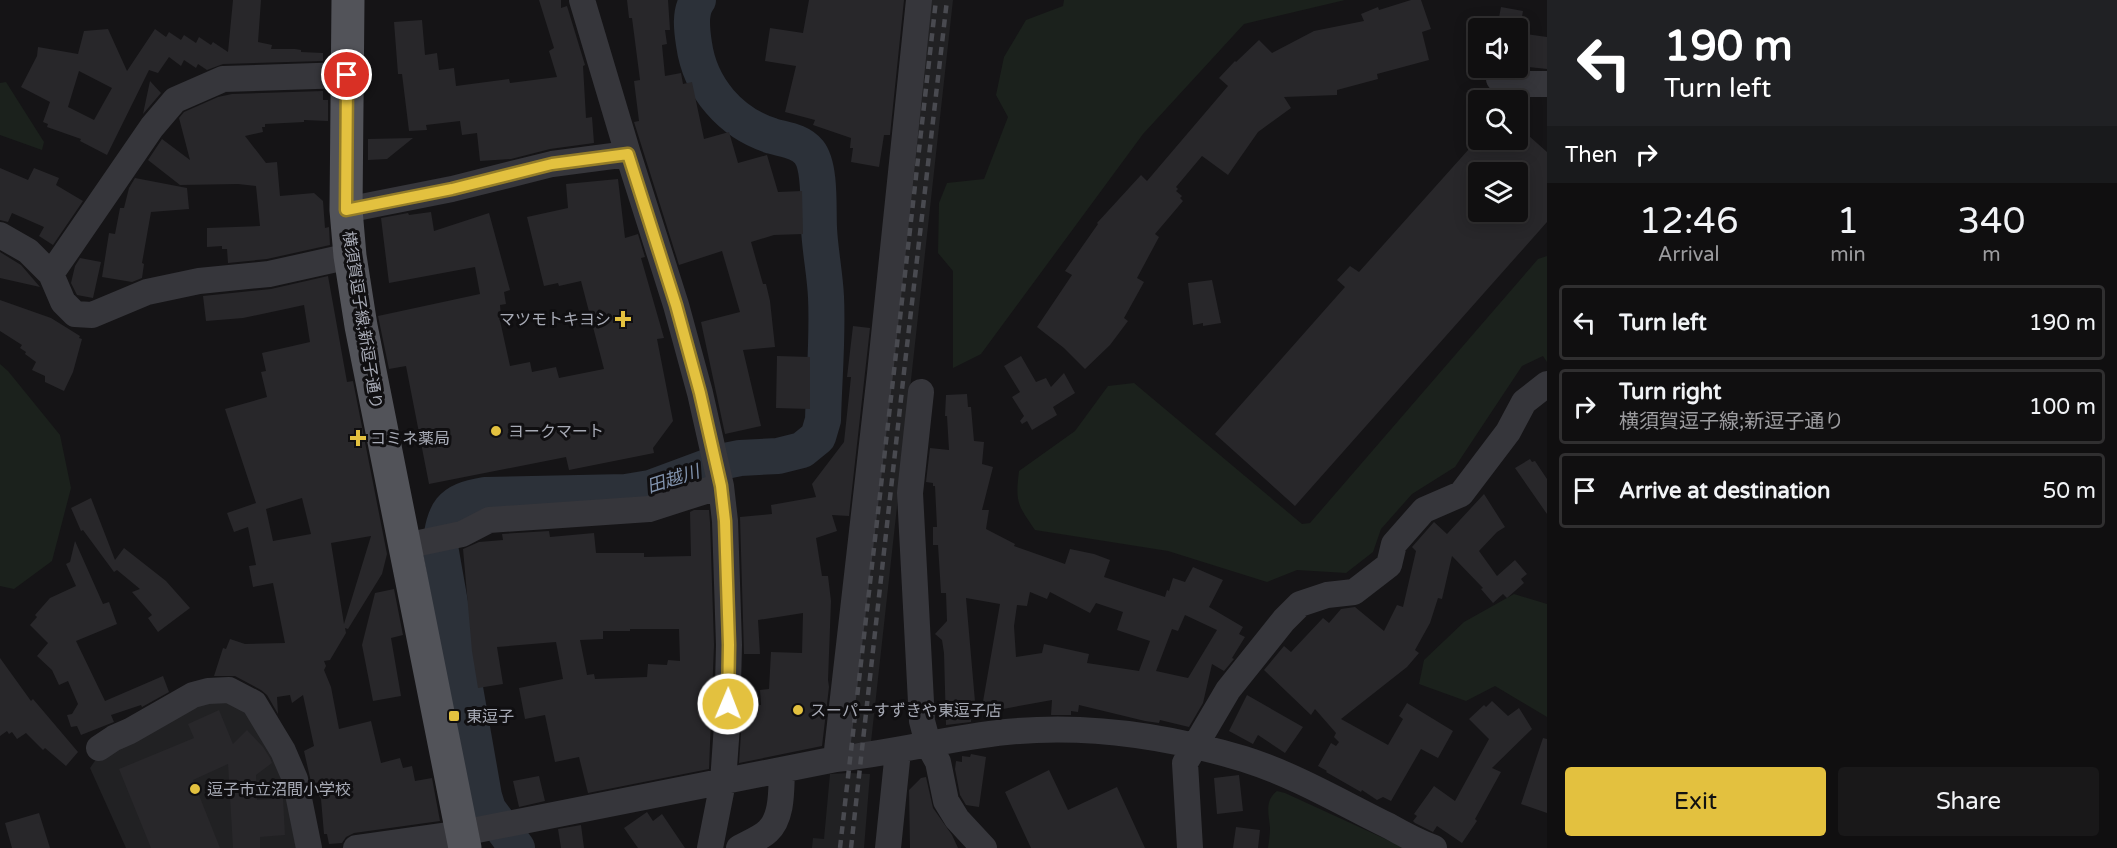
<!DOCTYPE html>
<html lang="en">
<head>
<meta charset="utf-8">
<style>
	body { margin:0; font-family:"Varela Round","Noto Sans JP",sans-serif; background:#191819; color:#f1f3f6; height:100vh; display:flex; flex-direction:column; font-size:22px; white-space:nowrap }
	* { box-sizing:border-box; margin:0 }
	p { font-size:20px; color:#9c9c9f }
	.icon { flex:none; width:33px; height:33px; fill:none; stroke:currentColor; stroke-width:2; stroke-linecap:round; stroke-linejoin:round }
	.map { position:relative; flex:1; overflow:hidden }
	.side { display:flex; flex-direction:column; background:#100f10; width:570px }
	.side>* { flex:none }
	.guide { background:#202124; color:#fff; overflow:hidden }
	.tools { position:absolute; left:1468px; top:18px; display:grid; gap:12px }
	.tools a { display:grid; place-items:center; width:60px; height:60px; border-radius:6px; background:#100f10; box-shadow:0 3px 15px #0003,0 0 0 2px #302f30; font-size:30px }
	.pin { position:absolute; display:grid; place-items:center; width:51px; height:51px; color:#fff; margin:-26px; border:3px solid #fff; border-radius:50%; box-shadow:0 2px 6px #0007 }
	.me { position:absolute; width:66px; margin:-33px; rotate:1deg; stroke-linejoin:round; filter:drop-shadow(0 0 4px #0008) }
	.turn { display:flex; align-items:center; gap:21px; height:126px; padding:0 18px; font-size:27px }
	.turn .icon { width:78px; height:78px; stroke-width:2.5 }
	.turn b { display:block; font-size:42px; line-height:51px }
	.then { display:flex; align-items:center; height:57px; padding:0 18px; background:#0003; gap:12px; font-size:22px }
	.eta { display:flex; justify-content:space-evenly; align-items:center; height:102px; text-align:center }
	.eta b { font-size:36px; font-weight:600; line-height:42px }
	.primary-button { display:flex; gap:12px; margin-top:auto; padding:12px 18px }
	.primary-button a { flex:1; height:69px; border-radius:6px; background:#e3c13f; color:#111; font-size:24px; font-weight:600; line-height:69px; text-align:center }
	.primary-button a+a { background:#191819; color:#f1f3f6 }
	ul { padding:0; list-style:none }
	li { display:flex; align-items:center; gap:18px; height:75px; margin:0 12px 9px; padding:0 6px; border:3px solid #302f30; border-radius:6px }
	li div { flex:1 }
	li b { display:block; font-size:22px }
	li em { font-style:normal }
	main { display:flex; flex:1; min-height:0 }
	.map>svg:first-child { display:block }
	.built { fill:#212123 }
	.green { fill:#1b211c }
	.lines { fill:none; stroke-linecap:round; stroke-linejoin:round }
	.river { stroke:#2c3139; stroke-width:36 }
	.building { fill:#28272a; fill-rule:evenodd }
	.minor { stroke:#36363b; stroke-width:26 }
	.major { stroke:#525359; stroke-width:33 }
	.rail { stroke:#494a50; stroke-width:4.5; stroke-dasharray:8 6; stroke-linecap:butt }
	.route-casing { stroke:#947d29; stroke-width:15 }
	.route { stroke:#e3c13f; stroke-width:10 }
	.poi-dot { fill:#e3c13f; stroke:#100f11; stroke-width:2 }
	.labels { text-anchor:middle; stroke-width:6; stroke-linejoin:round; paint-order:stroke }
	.poi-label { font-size:16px; fill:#a7aab5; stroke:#100f11; text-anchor:start }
	.street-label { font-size:16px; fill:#a7aab5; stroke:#100f11 }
	.water-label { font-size:18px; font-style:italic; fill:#8193ae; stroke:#100f11 }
</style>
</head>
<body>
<main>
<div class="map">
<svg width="1547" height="848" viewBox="0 0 1547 848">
	<rect width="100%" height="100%" fill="#151416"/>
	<!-- built -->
	<path class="built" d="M931 0H953L871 742 845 744Z
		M228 696 254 714 278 752 303 848H126L90 768 101 752 177 711Z
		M849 773 870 774 864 848H812L813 838 824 839 830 774Z"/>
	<!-- green -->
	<path class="green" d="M1064 0H1345L1244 24 1143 134 981 354 953 368V271L938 253 939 203 947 183 984 179 1008 117 996 95 1004 57 1026 20 1063 6Z
		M6 82 44 142 42 150 0 135V83Z
		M1547 256V362L1543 356 1522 366 1455 467 1412 494 1381 529 1373 552 1346 573 1297 570 1267 582 1168 551 1035 530C1018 505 1015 503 1019 471L1075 431 1108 386 1134 383 1302 524 1310 523 1538 259Z
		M0 364 8 371 60 435 71 488 52 561 14 589 0 586Z
		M1514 594 1547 604V717L1495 686 1466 701 1419 684 1424 660 1464 622Z
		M1277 791 1285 793 1405 848H1268C1269 841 1270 835 1270 828 1269 814 1264 801 1277 791Z"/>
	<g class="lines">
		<!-- river -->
		<path class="river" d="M517 848 488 809 484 796 440 546C445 511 449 501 485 495L626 492 650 488 720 462 740 458 778 456 802 450 818 437 823 420C824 379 828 337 826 297 825 274 820 251 819 228 818 210 821 167 809 152 800 141 786 140 772 136 731 123 700 88 694 44 692 31 689 12 698 0"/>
	</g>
	<!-- building -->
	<path class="building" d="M233 0H261L258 42 272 45 271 49H295L301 50V52L323 53V61L223 64 207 70 198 64 196 68 184 60 181 66 169 57 158 73 149 70 107 155 80 141 81 139 47 127 48 124 43 122 50 102 21 87 37 56 38 47 78 54 84 31 108 29 127 71 155 29 166 37 169 32 181 40 184 35 196 43 199 37 211 45 213 42 228 52ZM79 71 112 88 94 120 68 107Z
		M539 0H561V8L567 6 585 65 583 66 586 118 592 117 594 143 550 149 511 159 480 161 477 133 462 135 460 121 426 125 427 130 409 131 402 74H398L394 22 422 20 425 55 437 53 439 70 454 68 456 86 509 79 510 83 557 77 549 51 554 48Z
		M627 0H668L670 30H665L667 44 662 45 665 76 681 73 683 84 692 82 704 139 729 132 738 163 767 155 778 192 802 191 803 234 774 235 751 242 763 284H766L770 301 775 347 743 350 761 426 725 434 701 322 740 312 722 251 679 265 634 122 639 121 634 81 640 80 632 18H629Z
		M809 0H904L890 135H884L879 167 851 162 853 148H850L851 138 813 125 815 120 785 112 796 66 765 61 770 28 803 33Z
		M1411 0H1421L1431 29 1422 32 1429 60 1377 74 1378 79 1337 90V95L1284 97 1291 108 1258 132 1228 175 1202 156 1176 187 1178 189 1176 191 1182 196 1180 198 1183 201 1155 234 1159 237 1137 278 1144 282 1124 318 1128 321 1110 345 1085 369 1064 348 1037 327 1072 275 1065 271 1098 224 1097 223 1141 175 1147 181 1228 86 1219 78 1235 61 1236 62 1259 40 1272 53 1314 31 1364 21 1361 14 1378 7 1379 10Z
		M1501 7 1523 11 1520 28H1497Z
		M1518 33 1547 37V69L1518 66Z
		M150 81 161 93 143 114Z
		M323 91V100H328V121L304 120V122L265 124V127H262L263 132 245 136 266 163 277 162 280 196 314 193 323 201 325 228 329 227 330 245 267 259 228 263 227 249H222V246L207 247V228L260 226 256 186 238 184 180 185 148 160 162 139 190 160 179 118 184 112 218 97 232 94Z
		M1518 126 1547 152V222L1295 506 1215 434 1345 287 1337 280 1350 266 1359 272 1477 140H1518ZM1479 172H1518V212H1479Z
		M413 138 387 159 368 160V139Z
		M0 168 28 180 34 168 59 178 56 185 83 201 53 245 39 236 44 227 12 213 8 222 0 220Z
		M135 178 187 188 189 209 151 212 142 263 144 264 142 278 132 282 102 277 109 233 115 234 120 208H124L129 188Z
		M618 179 625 238 638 234 645 257 641 258 664 338 657 339 673 421 653 448 654 453 569 470 566 457 429 484 406 366 389 369 378 316 480 294 475 267 389 283 381 218 408 213 409 215 431 212 434 231 489 213 510 290 504 292 506 304 500 305 501 316H499L510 366 530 362 532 372 556 367 559 378 604 369 581 281 559 286 558 283 544 286 527 217 568 208 566 184Z
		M0 252 21 265 40 287 0 278Z
		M80 258 101 262 93 298 77 295 71 283 75 266Z
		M328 276 347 382 353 381 387 554 382 574 348 629 345 628 346 633 330 660 324 661 326 666 324 670 331 687 339 729 371 721 381 763 400 758 403 768 412 766 415 781 432 778 440 821 354 833 346 837 342 843 329 844 327 834H324L321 799 311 782 304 751 314 746 303 695 292 703 290 695 277 697 278 714 267 695 261 690 235 676H214L223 648 226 649 230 639 245 644 285 643 273 583 253 587 249 566 256 565 248 527 234 532 227 513 256 503 225 409 267 397 261 372 266 371 262 353 310 342 304 305 243 318 206 321 203 296 271 289ZM302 498 311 534 273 541 266 509ZM371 536 344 624 331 543Z
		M1212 280 1221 323 1203 326V323L1193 325 1188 283Z
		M0 300 51 318 80 336 79 338 82 339 73 372 64 391 45 382V376L32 370 36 362 25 354 26 352 20 348 22 345 0 331Z
		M853 326 870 328 849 516 832 515 837 531 816 538 822 576H828L831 601 828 680 829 687 822 746 739 763 743 704 761 705 760 690 769 689 771 652 802 653 803 613 758 620 760 654H744L740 517 772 514 771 505 816 497 812 484 844 442 851 377H847Z
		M777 356 810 357V409L776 408Z
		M1021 356 1036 382 1046 378 1051 387 1064 373 1075 393 1053 407 1057 415 1032 430 1027 421 1022 424 1020 421 1024 416 1012 397 1020 392 1004 366Z
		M967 394 968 407H971L974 441 984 442 982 464 993 467 982 510H989L986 529 1015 544 1014 546 1065 564 1070 549 1094 554 1110 560 1104 577 1165 597 1167 590 1169 591 1173 578 1185 582 1193 567 1223 580 1209 607 1243 627 1239 634 1245 637 1232 658 1234 659 1224 671 1212 664 1203 703 1189 727 1160 720 1159 723 1145 721 1079 705 1078 712 1071 711V715H1051L1052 700 981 713 1000 604 966 598 976 713 971 714V722L946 725 944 653 942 640 935 634 947 621 946 593H941L938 545H933V527H937L935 486H933V483L926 482 930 448 949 450 947 416H945L946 395ZM1030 592 1047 599 1050 592 1090 613 1096 603 1123 612 1117 630 1150 641 1139 671 1087 663 1089 654 1044 644 1042 653 1016 657 1014 626 1017 605 1027 606ZM1185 615 1217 630 1188 678 1156 671 1172 629 1178 631Z
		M1530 459 1532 462 1535 461 1547 479V514L1515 468Z
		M1484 494 1505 527 1497 532 1479 551 1497 576 1515 560 1527 574 1521 579 1524 583 1507 598 1503 594 1493 603 1481 589 1483 588 1452 556 1442 599 1438 598 1430 623 1415 650 1419 653 1407 667 1341 719 1388 745 1403 719 1399 716 1407 703 1453 731 1438 758 1421 749 1391 801 1383 797 1377 800 1362 790 1361 792 1326 772 1327 771 1318 766 1331 743 1336 746 1339 742 1334 737 1336 733 1315 709 1311 715 1264 670 1284 646 1291 652 1323 618 1329 623 1341 609 1355 607 1384 631 1397 605 1403 607 1416 551 1412 547 1434 522 1447 534Z
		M91 498 115 560 124 548 166 581 190 608 158 632 148 618 152 615 132 592 140 589 117 570 114 572 83 530 81 531 71 508Z
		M694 510H709L710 522 714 645 709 769 588 793 579 757 555 762 545 715 525 719 519 688 563 679 556 642 497 647 503 684 478 688 472 651 463 549 479 542 503 540 502 534 549 531 550 537 594 533 596 553H644V557L691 556 690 512ZM630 629H679L680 661 668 660 667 665 648 664 647 677 595 679 594 674 587 675 580 640 603 639V631H630Z
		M75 541 103 604 109 602 117 624 76 641 105 701 163 676 169 692 142 707 141 705 111 715 114 722 81 735 77 726 71 727 67 715 72 714 78 704 68 681 59 685 52 670 37 656 48 643 30 625 37 617 35 615 50 598 76 586 66 564 70 562Z
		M394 589 403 635 391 638 401 696 373 701 362 645 375 593Z
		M0 658 31 701 33 699 78 752 66 766 45 748 43 750 26 733 17 739 12 732 9 734 7 731 0 736Z
		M1247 695 1303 727 1285 753 1258 735 1253 744 1229 731Z
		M1492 701 1508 716 1519 708 1532 729 1492 768 1501 772 1475 819 1477 821 1462 843 1437 826 1433 832 1415 823 1413 821 1417 816 1414 814 1434 786 1455 801 1489 739 1469 719 1484 705 1486 707Z
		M219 710 233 744 247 730 263 747 270 758 272 763 256 775 257 800 283 798 285 835 260 837V848H233L228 764 193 780 220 848H151L119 769 194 738 188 724Z
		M1543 738 1547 739V813L1521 804Z
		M971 754 986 757 979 807 966 805 960 795 955 769 956 761 962 762V756L970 757Z
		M1049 770 1068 810 1117 787 1145 848H1031L1005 792Z
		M1239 775 1243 811 1217 814 1214 778Z
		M539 776 545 801 519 807 513 781Z
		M926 777 933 808 952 835 958 848H910L909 790 921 778Z
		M647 812 653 821 662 814 685 848H638L624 828Z
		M39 813 50 848H12L5 823Z
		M581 825 584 848H561L558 829Z
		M1236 827 1260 830 1258 848H1233Z"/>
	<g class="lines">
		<!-- minor -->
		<path class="minor" d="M582 0 628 154 676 305 700 393 721 486 725 521 729 645 727 725 723 782 710 848
			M1499 79 1515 84H1547
			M346 210 452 189 552 164 628 154
			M0 235 28 251 51 274 152 127 175 100 223 79 347 75
			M51 274 63 302 75 314 92 315 147 292 199 281 269 274 350 256
			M921 392 910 493 922 721 928 744 938 762 946 801 957 819 984 848
			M405 546 462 534 489 520 649 509 721 486
			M99 748 114 738 130 731 193 695 208 691 229 690 254 703 283 751 295 779 309 848
			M836 759 880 374 919 0
			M356 848 462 833 836 759C893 753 949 738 1006 732 1085 724 1168 736 1244 759 1295 775 1342 803 1389 826 1403 834 1418 842 1434 848
			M739 848C748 843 761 838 768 831 783 817 781 789 782 770
			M888 848 898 751
			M1190 848 1185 763 1228 690 1284 620 1300 604 1327 595 1354 592 1389 565 1394 544 1424 510 1461 494 1508 432 1524 402 1547 384"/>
		<!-- major -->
		<path class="major" d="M348 0 346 210 350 256 361 326 465 848"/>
		<!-- rail -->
		<path class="rail" d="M840 848 936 0
			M851 848 905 363 947 0"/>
	</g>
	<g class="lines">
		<defs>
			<path id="route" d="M347 75 346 210 452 189 552 164 628 154 676 305 700 393 721 486 725 521 729 645 728 704"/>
		</defs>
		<!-- route casing -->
		<use href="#route" class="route-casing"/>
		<!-- route -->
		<use href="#route" class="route"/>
	</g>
	<!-- markers -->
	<g class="poi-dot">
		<path d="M620 310h6v6h6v6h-6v6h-6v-6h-6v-6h6z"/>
		<circle cx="496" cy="431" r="6"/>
		<path d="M355 429h6v6h6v6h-6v6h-6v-6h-6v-6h6z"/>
		<circle cx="798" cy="710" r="6"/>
		<rect x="448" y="710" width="12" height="12" rx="3"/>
		<circle cx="195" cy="789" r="6"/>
	</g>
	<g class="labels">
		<!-- poi labels -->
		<g class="poi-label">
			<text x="611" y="325" text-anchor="end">マツモトキヨシ</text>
			<text x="508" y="437">ヨークマート</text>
			<text x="370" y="444">コミネ薬局</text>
			<text x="810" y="716">スーパーすずきや東逗子店</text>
			<text x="466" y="722">東逗子</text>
			<text x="207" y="795">逗子市立沼間小学校</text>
		</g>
		<!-- street labels -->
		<g class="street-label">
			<text transform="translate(363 320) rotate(81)" y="6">横須賀逗子線;新逗子通り</text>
		</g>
		<!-- water labels -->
		<g class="water-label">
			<text transform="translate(673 479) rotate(-18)" y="6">田越川</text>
		</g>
	</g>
</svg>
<div class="tools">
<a><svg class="icon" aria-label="sound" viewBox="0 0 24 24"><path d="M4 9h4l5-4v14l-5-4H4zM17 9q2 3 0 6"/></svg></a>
<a><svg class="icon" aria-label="search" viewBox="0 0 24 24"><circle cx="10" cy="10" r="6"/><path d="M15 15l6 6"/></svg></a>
<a><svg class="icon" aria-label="layers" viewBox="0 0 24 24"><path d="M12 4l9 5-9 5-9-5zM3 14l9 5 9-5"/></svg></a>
</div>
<div class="pin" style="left:347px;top:75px;background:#d93025"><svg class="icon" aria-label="arrive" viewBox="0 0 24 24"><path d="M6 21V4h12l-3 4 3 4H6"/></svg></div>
<svg class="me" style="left:728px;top:704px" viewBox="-20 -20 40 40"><circle r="17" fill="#e3c13f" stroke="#fff" stroke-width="3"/><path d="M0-11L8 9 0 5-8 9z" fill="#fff"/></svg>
</div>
<section class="side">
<div class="guide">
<div class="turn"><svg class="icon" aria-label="left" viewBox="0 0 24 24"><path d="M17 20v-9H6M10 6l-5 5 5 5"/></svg><div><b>190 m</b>Turn left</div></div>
<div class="then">Then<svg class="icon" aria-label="right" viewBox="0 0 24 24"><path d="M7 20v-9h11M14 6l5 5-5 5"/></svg></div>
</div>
<div class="eta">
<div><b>12:46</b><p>Arrival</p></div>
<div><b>1</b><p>min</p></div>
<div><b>340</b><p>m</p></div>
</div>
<ul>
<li><svg class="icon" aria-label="left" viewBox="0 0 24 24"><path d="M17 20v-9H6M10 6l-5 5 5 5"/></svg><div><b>Turn left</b></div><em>190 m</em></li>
<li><svg class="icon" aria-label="right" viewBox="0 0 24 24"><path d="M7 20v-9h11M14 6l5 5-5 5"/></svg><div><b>Turn right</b><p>横須賀逗子線;新逗子通り</p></div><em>100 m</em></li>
<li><svg class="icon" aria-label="arrive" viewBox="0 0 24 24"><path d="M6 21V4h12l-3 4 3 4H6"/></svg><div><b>Arrive at destination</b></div><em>50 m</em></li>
</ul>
<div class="primary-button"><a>Exit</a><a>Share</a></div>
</section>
</main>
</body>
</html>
